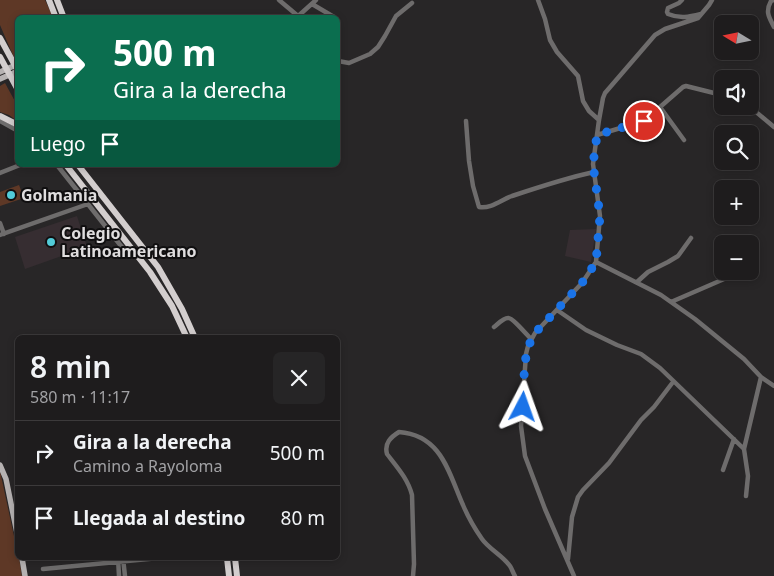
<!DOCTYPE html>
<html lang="es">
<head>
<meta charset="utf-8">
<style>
	body { margin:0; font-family:"Noto Sans",sans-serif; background:#262526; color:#f1f3f6; height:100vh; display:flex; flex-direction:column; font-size:19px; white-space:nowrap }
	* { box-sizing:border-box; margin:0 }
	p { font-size:16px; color:#a1a1a4 }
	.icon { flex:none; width:28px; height:28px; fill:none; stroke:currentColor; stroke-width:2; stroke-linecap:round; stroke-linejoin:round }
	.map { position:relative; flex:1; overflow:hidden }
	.sheet { position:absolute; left:15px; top:335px; width:325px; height:225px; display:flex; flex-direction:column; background:#1e1c1d; border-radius:8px; box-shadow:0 2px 8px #0003,0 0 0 1px #3c3a3b }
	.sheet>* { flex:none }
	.banner { position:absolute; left:15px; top:15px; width:325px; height:152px; border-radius:8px; box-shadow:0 2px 8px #0003,0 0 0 1px #3c3a3b; background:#0b6e4f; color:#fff; overflow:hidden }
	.needle { width:32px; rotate:280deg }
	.buttons { position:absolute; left:714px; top:15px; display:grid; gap:10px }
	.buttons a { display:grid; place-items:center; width:45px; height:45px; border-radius:8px; background:#1e1c1d; box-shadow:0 2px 8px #0003,0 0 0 1px #3c3a3b; font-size:25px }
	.pin { position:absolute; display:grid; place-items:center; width:42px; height:42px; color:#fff; margin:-21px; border:2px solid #fff; border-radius:50%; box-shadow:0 1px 5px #0007 }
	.me { position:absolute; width:55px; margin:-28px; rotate:4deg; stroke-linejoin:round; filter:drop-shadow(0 0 4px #0008) }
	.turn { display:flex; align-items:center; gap:18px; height:105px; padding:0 15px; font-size:22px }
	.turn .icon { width:65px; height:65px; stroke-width:2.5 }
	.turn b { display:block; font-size:35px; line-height:42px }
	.then { display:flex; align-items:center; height:48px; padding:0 15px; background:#0003; gap:10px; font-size:19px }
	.round { display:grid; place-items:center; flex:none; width:52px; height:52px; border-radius:8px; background:#262526 }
	.overview { display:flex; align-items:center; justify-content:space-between; height:85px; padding:0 15px }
	h1 { font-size:30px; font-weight:600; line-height:38px }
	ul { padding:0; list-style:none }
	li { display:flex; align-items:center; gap:15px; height:65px; padding:0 15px; border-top:1px solid #3c3a3b }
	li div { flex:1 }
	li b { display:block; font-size:19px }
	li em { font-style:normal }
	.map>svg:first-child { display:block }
	.built { fill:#362d31 }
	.green { fill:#5e3826 }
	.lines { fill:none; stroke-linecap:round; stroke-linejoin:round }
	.minor { stroke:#6e6c6c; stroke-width:4.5 }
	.major { stroke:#b6b2b2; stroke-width:5.5 }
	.highway { stroke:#d3cece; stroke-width:6 }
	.route { stroke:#1a73e8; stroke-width:9; stroke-dasharray:0 16.2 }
	.poi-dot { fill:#52cbd8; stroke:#100f10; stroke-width:2 }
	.labels { text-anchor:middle; stroke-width:4; stroke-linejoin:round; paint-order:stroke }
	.poi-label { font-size:16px; font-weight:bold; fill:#dfddde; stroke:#100f10; text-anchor:start }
</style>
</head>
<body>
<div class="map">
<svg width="774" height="576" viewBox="0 0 774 576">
	<rect width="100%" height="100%" fill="#282627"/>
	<!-- built -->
	<path class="built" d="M77 216 87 247 25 269 15 237Z
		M596 229 591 262 565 256 570 230Z"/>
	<!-- green -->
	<path class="green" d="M0 0H45L53 17 18 18 17 59 15 60 0 25Z
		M5 83 17 105V121L9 115 0 112V86Z
		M19 185 24 198 0 206V192Z
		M0 471 17 550 18 558H19L22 576H0Z"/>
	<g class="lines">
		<!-- minor -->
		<path class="minor" d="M279 0 298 16
			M538 0 545 19 550 40 557 52 578 76 583 101 589 111 599 120
			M682 0 679 3 668 8 667 12 668 14C680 19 689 17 701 14
			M774 0 771 1C765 12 769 17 774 27
			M312 4 334 17
			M296 18 316 0
			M338 61 349 63 370 54 378 47 385 36 396 16 412 3
			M749 106 774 127
			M660 107 684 140
			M0 121 18 131
			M466 121 469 161 473 186 479 207C491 209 501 200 512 196 539 187 566 178 594 172
			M597 135 644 121 683 87 686 86 722 95
			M57 165 125 251 130 252 134 251
			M0 173 20 165
			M0 223 4 234
			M0 235 88 204
			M596 262 661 295 695 319 744 359 761 377 774 386
			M637 282 648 272 668 262 678 256 691 238
			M671 302 731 276
			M557 310 586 330 617 345 641 354 660 368 744 449
			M494 327C498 324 503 318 508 318 512 317 527 335 531 339
			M723 470 734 439
			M746 496 748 476 744 449 761 377
			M118 558 119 576
			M123 558 125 576
			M568 559 572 517 578 497 583 490 609 463 641 420 654 407 673 382
			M43 569 159 558
			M413 576 414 564 412 495C408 479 397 467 387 454 384 443 391 437 399 432 442 435 449 474 463 505 468 517 475 529 482 539 489 549 502 555 510 566 512 569 513 573 515 576
			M574 576 545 509 525 456 521 426 526 354 528 346 535 333 582 283 596 262 600 216 593 164 599 120 603 98 605 93 655 35 665 29 698 18 709 5 712 0"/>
		<!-- major -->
		<path class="major" d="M0 72 18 64
			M0 79 18 71
			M0 465 6 479 18 538
			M22 558 25 576"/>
		<!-- highway -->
		<path class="highway" d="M49 0 56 18
			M57 0 64 18
			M0 38 18 71
			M0 57 18 90
			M0 116 18 125
			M66 165 150 272 172 306 187 338
			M78 165 158 267 182 309 195 338
			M227 558 229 576
			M235 558 237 576"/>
	</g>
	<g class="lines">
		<!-- route -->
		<path class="route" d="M523 407C525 382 521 355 535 333L582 283 596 262 600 216 593 164 597 135 644 121"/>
	</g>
	<!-- markers -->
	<g class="poi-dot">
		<circle cx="11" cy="195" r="5"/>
		<circle cx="51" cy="242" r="5"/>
	</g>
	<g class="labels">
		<!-- poi labels -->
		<g class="poi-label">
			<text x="21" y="201">Golmania</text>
			<text x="61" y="239">Colegio<tspan x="61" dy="18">Latinoamericano</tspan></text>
		</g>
	</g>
</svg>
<div class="buttons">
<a><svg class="needle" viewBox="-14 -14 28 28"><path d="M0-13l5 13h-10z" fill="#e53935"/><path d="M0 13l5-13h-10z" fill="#a1a1a4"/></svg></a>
<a><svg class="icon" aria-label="sound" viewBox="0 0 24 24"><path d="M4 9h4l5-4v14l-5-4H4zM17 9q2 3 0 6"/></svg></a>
<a><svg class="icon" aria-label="search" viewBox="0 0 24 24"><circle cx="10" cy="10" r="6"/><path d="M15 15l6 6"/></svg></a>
<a>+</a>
<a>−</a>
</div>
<div class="pin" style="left:644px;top:121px;background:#d93025"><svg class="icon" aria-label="arrive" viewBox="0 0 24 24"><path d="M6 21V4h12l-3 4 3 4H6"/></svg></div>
<svg class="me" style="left:523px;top:407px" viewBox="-20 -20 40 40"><path d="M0-17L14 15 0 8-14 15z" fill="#1a73e8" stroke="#fff" stroke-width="4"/></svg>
<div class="banner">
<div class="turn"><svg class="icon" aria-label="right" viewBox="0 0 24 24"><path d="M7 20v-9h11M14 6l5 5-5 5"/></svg><div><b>500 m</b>Gira a la derecha</div></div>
<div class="then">Luego<svg class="icon" aria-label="arrive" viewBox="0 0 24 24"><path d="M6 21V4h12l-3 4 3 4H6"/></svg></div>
</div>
<section class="sheet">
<div class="overview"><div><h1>8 min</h1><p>580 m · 11:17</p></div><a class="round"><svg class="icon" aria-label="close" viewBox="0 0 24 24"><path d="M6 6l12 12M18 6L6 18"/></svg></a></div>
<ul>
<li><svg class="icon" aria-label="right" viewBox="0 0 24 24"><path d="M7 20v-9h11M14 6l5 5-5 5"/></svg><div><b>Gira a la derecha</b><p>Camino a Rayoloma</p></div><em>500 m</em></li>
<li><svg class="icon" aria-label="arrive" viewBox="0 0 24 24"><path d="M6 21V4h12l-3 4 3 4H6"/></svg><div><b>Llegada al destino</b></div><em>80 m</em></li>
</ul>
</section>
</div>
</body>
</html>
